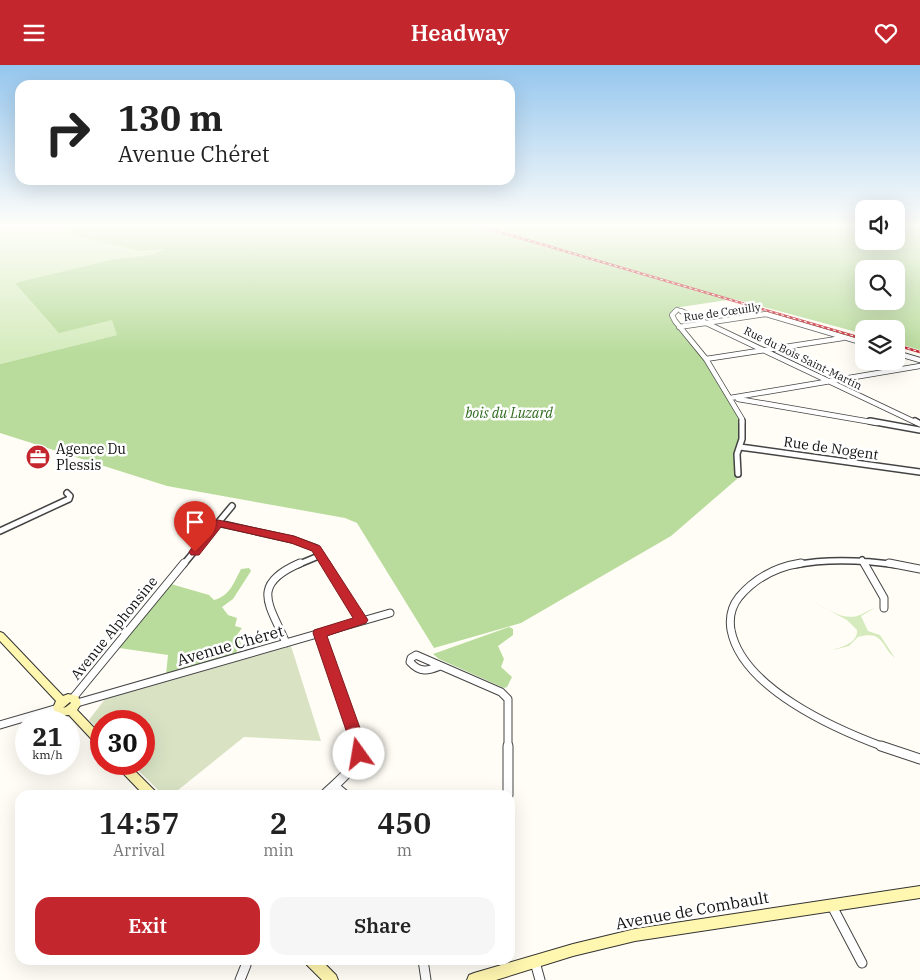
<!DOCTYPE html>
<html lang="en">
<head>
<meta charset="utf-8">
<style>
	body { margin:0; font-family:"IBM Plex Serif",serif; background:#f6f6f6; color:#222; height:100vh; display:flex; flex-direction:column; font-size:19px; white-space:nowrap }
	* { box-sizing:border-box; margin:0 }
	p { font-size:16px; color:#767676 }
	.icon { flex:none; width:28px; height:28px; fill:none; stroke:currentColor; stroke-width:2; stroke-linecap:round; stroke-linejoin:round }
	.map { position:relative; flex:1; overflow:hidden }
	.details { position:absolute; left:15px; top:725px; width:500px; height:175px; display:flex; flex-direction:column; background:#fff; border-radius:15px; box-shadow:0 5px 20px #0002 }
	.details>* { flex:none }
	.banner { position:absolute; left:15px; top:15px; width:500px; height:105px; border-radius:15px; box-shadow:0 5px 20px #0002; background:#fff; color:#222; overflow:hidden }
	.fabs { position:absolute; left:855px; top:135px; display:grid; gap:10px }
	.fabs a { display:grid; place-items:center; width:50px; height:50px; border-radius:10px; background:#fff; box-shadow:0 5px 20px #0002; font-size:25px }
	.speed { position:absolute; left:15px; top:645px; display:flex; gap:10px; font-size:25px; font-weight:700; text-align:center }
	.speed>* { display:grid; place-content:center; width:65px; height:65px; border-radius:50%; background:#fff; box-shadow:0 5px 20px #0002; line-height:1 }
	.speed small { font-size:12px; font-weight:400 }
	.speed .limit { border:8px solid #d22; background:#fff; color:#111 }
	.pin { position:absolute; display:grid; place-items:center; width:42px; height:42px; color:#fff; margin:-51px -21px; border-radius:50% 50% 50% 0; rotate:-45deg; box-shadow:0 0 5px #0007 }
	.pin .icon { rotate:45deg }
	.me { position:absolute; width:55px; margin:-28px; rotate:347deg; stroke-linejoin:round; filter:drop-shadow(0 0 4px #0008) }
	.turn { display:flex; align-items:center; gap:18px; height:105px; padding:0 20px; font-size:22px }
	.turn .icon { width:65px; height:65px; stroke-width:2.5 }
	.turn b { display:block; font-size:35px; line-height:42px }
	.eta { display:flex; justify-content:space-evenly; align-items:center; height:85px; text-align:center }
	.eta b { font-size:30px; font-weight:600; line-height:35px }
	.primary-button { display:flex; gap:10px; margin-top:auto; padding:10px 20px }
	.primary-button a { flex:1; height:58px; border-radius:15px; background:#c4262e; color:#fff; font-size:20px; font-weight:600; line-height:58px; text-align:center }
	.primary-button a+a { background:#f6f6f6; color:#222 }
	header { display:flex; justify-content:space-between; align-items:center; height:65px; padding:0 20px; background:#c4262e; color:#fff; font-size:22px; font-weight:600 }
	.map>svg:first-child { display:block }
	.green { fill:#d5ebbd }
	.forest { fill:#b9dc9c; fill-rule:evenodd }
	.cemetery { fill:#d9e3c4 }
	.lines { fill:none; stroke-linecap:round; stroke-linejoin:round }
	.street-far4-casing { stroke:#444; stroke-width:4.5 }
	.street-far3-casing { stroke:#444; stroke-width:6 }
	.street-far2-casing { stroke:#444; stroke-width:8 }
	.street-far1-casing { stroke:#444; stroke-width:9 }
	.street-casing { stroke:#444; stroke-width:11 }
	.secondary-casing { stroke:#333; stroke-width:2 }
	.street-far4 { stroke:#fff; stroke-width:3 }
	.street-far3 { stroke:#fff; stroke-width:4.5 }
	.street-far2 { stroke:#fff; stroke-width:5 }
	.street-far1 { stroke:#fff; stroke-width:7 }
	.street { stroke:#fff; stroke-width:9 }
	.secondary { fill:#fff6b0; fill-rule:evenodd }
	.rail-casing { stroke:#c4262e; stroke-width:2.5 }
	.rail { stroke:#fff; stroke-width:1; stroke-dasharray:3; stroke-linecap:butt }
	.route { fill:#c4262e; stroke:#7f191e }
	.labels { text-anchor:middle; stroke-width:5; stroke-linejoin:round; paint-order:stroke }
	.far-street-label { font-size:11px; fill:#111; stroke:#fff }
	.park-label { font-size:14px; font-style:italic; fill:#2f6b1f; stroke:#fff }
	.street-label { font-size:14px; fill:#111; stroke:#fff }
	.poi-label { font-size:14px; fill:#111; stroke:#fff; text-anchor:start }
	.near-street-label { font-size:16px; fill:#111; stroke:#fff }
</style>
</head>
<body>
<header><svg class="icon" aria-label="menu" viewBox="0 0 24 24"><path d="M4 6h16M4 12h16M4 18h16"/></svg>Headway<svg class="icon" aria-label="heart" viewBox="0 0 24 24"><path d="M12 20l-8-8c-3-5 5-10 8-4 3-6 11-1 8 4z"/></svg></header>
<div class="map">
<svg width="920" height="915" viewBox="0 0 920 915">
	<rect width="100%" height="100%" fill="#fffdf5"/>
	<!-- green -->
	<path class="green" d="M0 160H282L117 270 0 299Z
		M815 538C828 544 842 555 857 551 863 549 869 545 875 543L861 551 868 566 880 570 895 593C881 582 884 565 858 572L849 581 833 585C843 581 858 578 857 565L847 555Z"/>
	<!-- forest -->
	<path class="forest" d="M64 160H864V176H896V160H920V285L896 278V264H864V269L734 234 674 243 671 250 674 259 709 301 740 354V375L735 387 737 414 671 471 521 558 434 583 357 458 345 453 167 421 0 368V299L117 270 112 255 59 268 15 218 111 195 151 190 166 184 139 186 81 172ZM864 204H896V236H864Z
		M249 503 251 506 233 534 222 542 228 550 237 553 235 561 242 563 237 570 241 578 235 590 166 610 168 590 119 583 171 519 209 530 214 535C230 531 234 517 241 504Z
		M509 562 513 564V570L498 581 504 594 501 602 512 612 507 622 504 623 439 594 433 589Z"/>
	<!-- cemetery -->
	<path class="cemetery" d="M291 581 321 676 244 672 172 730H163L132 699H144V656H101V667L89 655 105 634Z"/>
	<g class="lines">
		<defs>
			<path id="street-far4" d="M674 247 677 244 683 247"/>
			<path id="street-far3" d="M676 246 672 250 675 256 706 294 742 354V358
				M681 246 917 358
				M679 262 766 249 864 278
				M896 288 920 295
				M706 294 843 273
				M730 333 920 301
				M738 334 877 358"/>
			<path id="street-far2" d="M870 356 920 365
				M915 356 920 359
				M740 382 920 407
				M738 409 737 389 742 374V356
				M218 458 294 475 316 483 326 500
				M0 466 69 434 70 431 67 428
				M862 495 865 500
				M183 500 232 441
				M297 500 321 490
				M794 500C829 493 863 495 898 500"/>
			<path id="street-far1" d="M326 498 361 555
				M801 498C776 502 755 513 739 532 731 542 729 553 731 565 742 623 835 664 884 682
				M864 498 884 533V543
				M889 498 920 504
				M319 568 358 682
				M286 578C270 540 249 520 300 498
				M440 601C428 606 420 608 410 597L411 593 416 590 501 627 508 634V682
				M73 633 184 498
				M77 638 390 548
				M0 660 58 643"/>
			<path id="street" d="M508 681V730
				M881 681 920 694
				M334 721 345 730
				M324 730C337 717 361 701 358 681
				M832 841 862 898
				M423 895 426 915
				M535 897 540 915
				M240 915 246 900"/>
			<path id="secondary" d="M0 567 3 568 63 631 68 629 78 631 81 639 77 645 101 670V681L97 680 69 650C61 651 57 651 53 643L56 636 0 576ZM70 637 71 638 66 642 63 643Z
				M116 699H128L155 726 156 730H144L117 702Z
				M920 821V833L635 876 573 891 496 915H467L469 910 474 908 573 879 635 864Z
				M306 895H321L336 910 338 915H322L307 900Z"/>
		</defs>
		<!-- street-far4 casing -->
		<use href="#street-far4" class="street-far4-casing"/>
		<!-- street-far3 casing -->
		<use href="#street-far3" class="street-far3-casing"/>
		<!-- street-far2 casing -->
		<use href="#street-far2" class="street-far2-casing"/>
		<!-- street-far1 casing -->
		<use href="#street-far1" class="street-far1-casing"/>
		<!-- street casing -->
		<use href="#street" class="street-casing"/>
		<!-- secondary casing -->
		<use href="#secondary" class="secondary-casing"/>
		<!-- street-far4 -->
		<use href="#street-far4" class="street-far4"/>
		<!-- street-far3 -->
		<use href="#street-far3" class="street-far3"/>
		<!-- street-far2 -->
		<use href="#street-far2" class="street-far2"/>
		<!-- street-far1 -->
		<use href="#street-far1" class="street-far1"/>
		<!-- street -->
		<use href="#street" class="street"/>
		<!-- secondary -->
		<use href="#secondary" class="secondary"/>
		<defs>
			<path id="rail" d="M476 160 864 274
				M896 280 920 287"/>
		</defs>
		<!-- rail casing -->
		<use href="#rail" class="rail-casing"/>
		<!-- rail -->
		<use href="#rail" class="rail"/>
	</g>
	<!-- sky -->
	<linearGradient id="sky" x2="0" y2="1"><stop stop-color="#95c6ee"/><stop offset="0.56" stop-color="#fffefa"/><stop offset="1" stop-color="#fffefa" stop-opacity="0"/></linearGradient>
	<rect width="920" height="288" fill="url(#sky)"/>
	<!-- route -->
	<path class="route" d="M218 455 294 471 320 481 366 552 368 555 366 558 327 571 365 677 367 689 364 694 359 696 353 694 350 677 313 568 314 565 353 553 312 486 291 478 221 462 199 490H191L189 487 191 484 214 456Z"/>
	<!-- icons -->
	<defs>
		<symbol id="office-disc" viewBox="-11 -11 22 22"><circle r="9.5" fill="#c4262e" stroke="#fff"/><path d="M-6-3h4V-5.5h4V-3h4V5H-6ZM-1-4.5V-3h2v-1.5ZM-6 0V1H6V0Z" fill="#fff"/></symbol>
	</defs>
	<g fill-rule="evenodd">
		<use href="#office-disc" x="24" y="378" width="28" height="28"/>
	</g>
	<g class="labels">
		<!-- far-street labels -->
		<g class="far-street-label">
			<text transform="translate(722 247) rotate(-8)" y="4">Rue de Cœuilly</text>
			<text transform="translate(803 293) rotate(26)" y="4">Rue du Bois Saint-Martin</text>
		</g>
		<!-- park labels -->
		<g class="park-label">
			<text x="509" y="353">bois du Luzard</text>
		</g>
		<!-- street labels -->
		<g class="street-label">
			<text transform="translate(831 383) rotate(8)" y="5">Rue de Nogent</text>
			<text transform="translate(114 563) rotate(-51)" y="5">Avenue Alphonsine</text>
		</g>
		<!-- poi labels -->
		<g class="poi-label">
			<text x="56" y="389">Agence Du<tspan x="56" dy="16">Plessis</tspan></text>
		</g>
		<!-- near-street labels -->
		<g class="near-street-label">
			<text transform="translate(230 580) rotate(-16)" y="6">Avenue Chéret</text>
			<text transform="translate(692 845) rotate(-10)" y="6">Avenue de Combault</text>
		</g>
	</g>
</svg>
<div class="fabs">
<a><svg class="icon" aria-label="sound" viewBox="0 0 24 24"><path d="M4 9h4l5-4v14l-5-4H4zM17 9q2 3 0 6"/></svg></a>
<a><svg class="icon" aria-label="search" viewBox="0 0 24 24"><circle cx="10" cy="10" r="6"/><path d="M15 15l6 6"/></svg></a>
<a><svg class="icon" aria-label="layers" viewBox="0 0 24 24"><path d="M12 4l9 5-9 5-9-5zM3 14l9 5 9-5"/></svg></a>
</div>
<div class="speed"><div>21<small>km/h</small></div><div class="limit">30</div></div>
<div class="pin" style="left:195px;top:487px;background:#d93025"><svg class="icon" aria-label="arrive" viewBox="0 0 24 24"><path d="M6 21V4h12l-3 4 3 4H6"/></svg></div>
<svg class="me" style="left:359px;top:689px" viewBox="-20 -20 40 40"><circle r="19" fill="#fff"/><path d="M0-13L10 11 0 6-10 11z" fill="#c4262e"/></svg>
<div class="banner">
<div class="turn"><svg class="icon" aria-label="right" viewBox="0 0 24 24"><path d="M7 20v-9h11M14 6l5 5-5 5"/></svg><div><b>130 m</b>Avenue Chéret</div></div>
</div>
<section class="details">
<div class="eta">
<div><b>14:57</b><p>Arrival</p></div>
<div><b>2</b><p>min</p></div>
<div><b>450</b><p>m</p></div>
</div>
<div class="primary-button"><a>Exit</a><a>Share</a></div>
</section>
</div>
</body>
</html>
